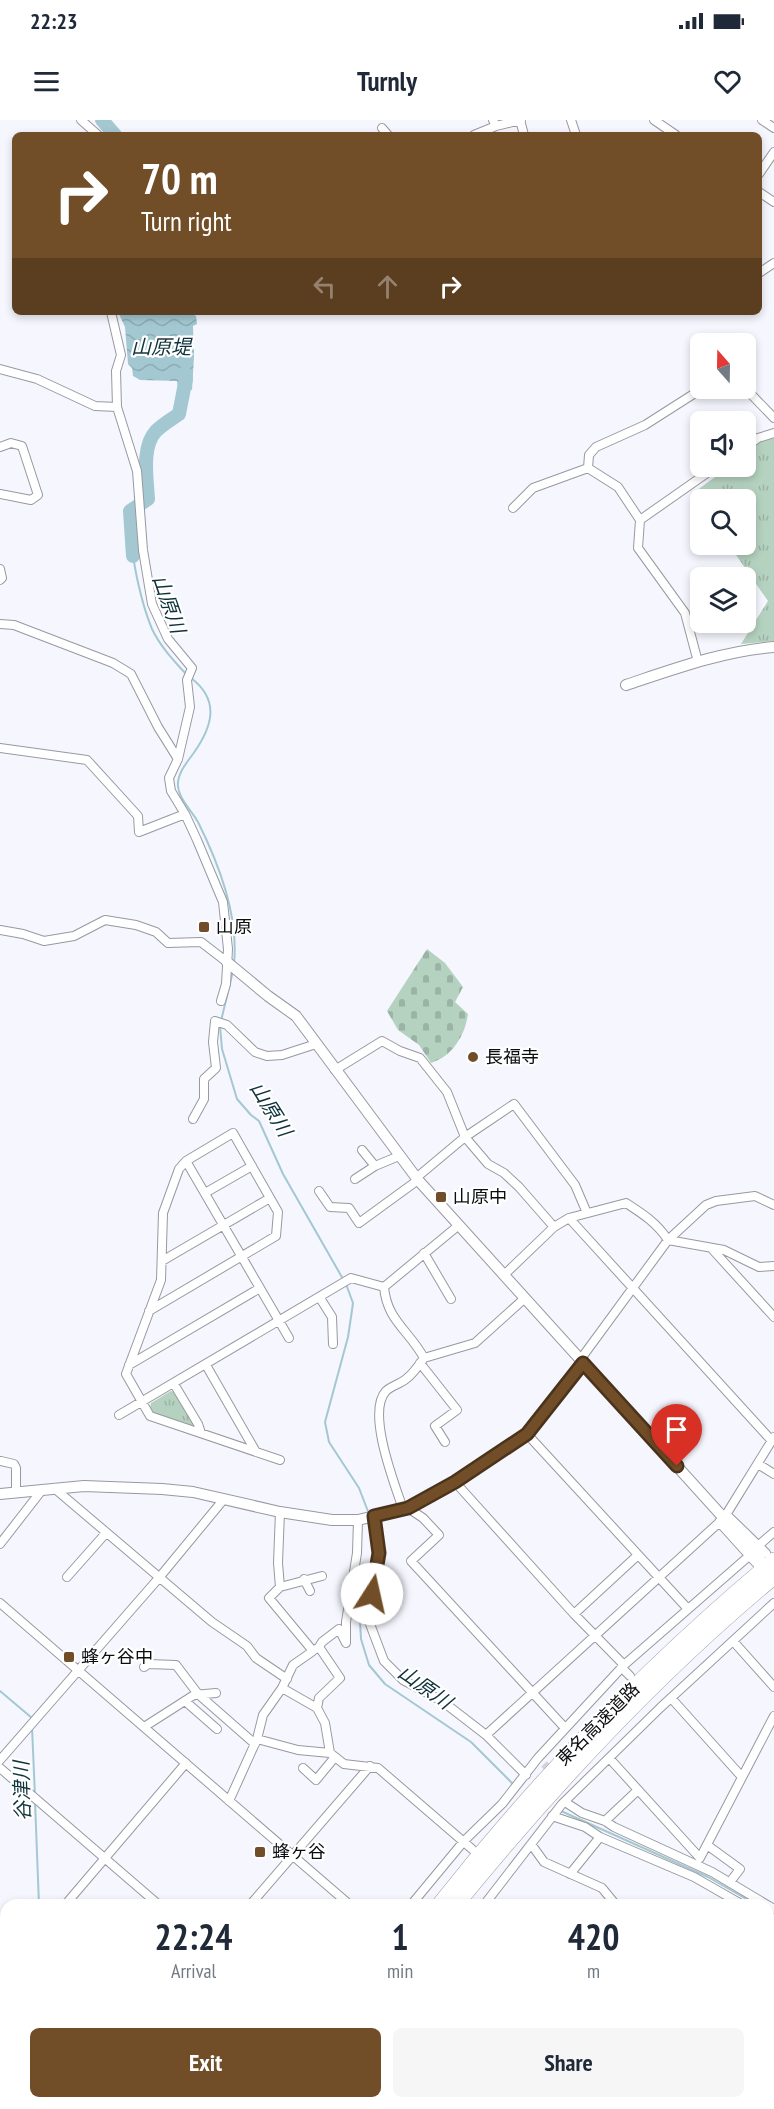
<!DOCTYPE html>
<html lang="en">
<head>
<meta charset="utf-8">
<style>
	body { margin:0; font-family:"PT Sans Narrow","Noto Sans JP",sans-serif; background:#f6f6f7; color:#1f2937; height:100vh; display:flex; flex-direction:column; font-size:22px; white-space:nowrap }
	* { box-sizing:border-box; margin:0 }
	p { font-size:20px; color:#747a83 }
	.icon { flex:none; width:33px; height:33px; fill:none; stroke:currentColor; stroke-width:2; stroke-linecap:round; stroke-linejoin:round }
	.map { position:relative; flex:1; overflow:hidden }
	.details { position:absolute; left:0px; top:1779px; width:774px; height:210px; display:flex; flex-direction:column; background:#fff; border-radius:18px 18px 0 0; box-shadow:0 3px 9px #0003 }
	.details>* { flex:none }
	.banner { position:absolute; left:12px; top:12px; width:750px; height:183px; border-radius:9px; box-shadow:0 3px 9px #0003; background:#724e28; color:#fff; overflow:hidden }
	.needle { width:39px; rotate:340deg }
	.tools { position:absolute; left:690px; top:213px; display:grid; gap:12px }
	.tools a { display:grid; place-items:center; width:66px; height:66px; border-radius:9px; background:#fff; box-shadow:0 3px 9px #0003; font-size:30px }
	.pin { position:absolute; display:grid; place-items:center; width:51px; height:51px; color:#fff; margin:-62px -26px; border-radius:50% 50% 50% 0; rotate:-45deg; box-shadow:0 0 6px #0007 }
	.pin .icon { rotate:45deg }
	.me { position:absolute; width:66px; margin:-33px; rotate:10deg; stroke-linejoin:round; filter:drop-shadow(0 0 4px #0008) }
	.turn { display:flex; align-items:center; gap:21px; height:126px; padding:0 30px; font-size:27px }
	.turn .icon { width:78px; height:78px; stroke-width:2.5 }
	.turn b { display:block; font-size:42px; line-height:51px }
	.lanes { display:flex; align-items:center; height:57px; padding:0 30px; background:#0003; justify-content:center; gap:30px; direction:ltr }
	.lanes .off { opacity:.35 }
	.eta { display:flex; justify-content:space-evenly; align-items:center; height:102px; text-align:center }
	.eta b { font-size:36px; font-weight:800; line-height:42px }
	.cta { display:flex; gap:12px; margin-top:auto; padding:12px 30px }
	.cta a { flex:1; height:69px; border-radius:9px; background:#724e28; color:#fff; font-size:24px; font-weight:800; line-height:69px; text-align:center }
	.cta a+a { background:#f6f6f7; color:#1f2937 }
	.status { display:flex; justify-content:space-between; align-items:center; height:42px; padding:0 30px; background:#fff; direction:ltr }
	.status svg { height:16px; fill:currentColor }
	header { display:flex; justify-content:space-between; align-items:center; height:78px; padding:0 30px; background:#fff; font-size:27px; font-weight:800 }
	.map>svg:first-child { display:block }
	.cemetery { fill:url(#cemetery-stones) }
	.park { fill:url(#park-tufts) }
	.water { fill:url(#water-waves) }
	.lines { fill:none; stroke-linecap:round; stroke-linejoin:round }
	.stream { stroke:#a4c8d2; stroke-width:2 }
	.river { stroke:#a4c8d2; stroke-width:14 }
	.street-tunnel { stroke:#d2d3da; stroke-width:8; stroke-dasharray:8 4; stroke-linecap:butt }
	.street-casing { stroke:#9899a0; stroke-width:10 }
	.secondary-casing { stroke:#9899a0; stroke-width:12 }
	.highway-casing { stroke:#9899a0; stroke-width:16 }
	.street { stroke:#fff; stroke-width:8 }
	.secondary { stroke:#fff; stroke-width:10 }
	.highway { stroke:#fff; stroke-width:15 }
	.route-casing { stroke:#4a331a; stroke-width:15 }
	.route { stroke:#724e28; stroke-width:10 }
	.poi-dot { fill:#724e28; stroke:#fff; stroke-width:2 }
	.labels { text-anchor:middle; stroke-width:4.5; stroke-linejoin:round; paint-order:stroke }
	.poi-label { font-size:18px; fill:#0c0d0f; stroke:#fff; text-anchor:start }
	.street-label { font-size:18px; fill:#0c0d0f; stroke:#fff }
	.water-label { font-size:20px; font-style:italic; fill:#0f333b; stroke:#fff }
</style>
</head>
<body>
<div class="status"><b>22:23</b><svg viewBox="0 0 49 12"><path d="M0 12V9h3v3zM5 12V6h3v6zM10 12V3h3v9zM15 12V0h3v12zM26 1h20v11H26zM47 4h2v5h-2z"/></svg></div>
<header><svg class="icon" aria-label="menu" viewBox="0 0 24 24"><path d="M4 6h16M4 12h16M4 18h16"/></svg>Turnly<svg class="icon" aria-label="heart" viewBox="0 0 24 24"><path d="M12 20l-8-8c-3-5 5-10 8-4 3-6 11-1 8 4z"/></svg></header>
<div class="map">
<svg width="774" height="1989" viewBox="0 0 774 1989">
	<defs>
		<pattern id="cemetery-stones" width="16" height="16" patternUnits="userSpaceOnUse" patternTransform="scale(1.5)"><rect width="16" height="16" fill="#b5d2c0"/><path d="M2 7V4a2 2 0 0 1 4 0v3zM10 15v-3a2 2 0 0 1 4 0v3z" fill="#9ab3a4"/></pattern>
		<pattern id="park-tufts" width="24" height="20" patternUnits="userSpaceOnUse" patternTransform="scale(1.5)"><rect width="24" height="20" fill="#b5d2c0"/><path d="M3 7l-1-3M5 7V3M7 7l1-3M15 17l-1-3M17 17v-4M19 17l1-3" fill="none" stroke="#9ab3a4"/></pattern>
		<pattern id="water-waves" width="16" height="10" patternUnits="userSpaceOnUse" patternTransform="scale(1.5)"><rect width="16" height="10" fill="#a4c8d2"/><path d="M0 5q4-4 8 0t8 0" fill="none" stroke="#8cabb3"/></pattern>
	</defs>
	<rect width="100%" height="100%" fill="#f5f6fe"/>
	<!-- cemetery -->
	<path class="cemetery" d="M427 829 445 843 463 867 455 882 468 894C465 915 453 936 431 943L419 925 398 910 387 891Z"/>
	<!-- park -->
	<path class="park" d="M774 318V521L741 524 768 481 729 425 746 424V380H700V384L693 373 729 347 746 346V334L760 322Z
		M171 1271 175 1272 194 1303 192 1306 153 1293 150 1288 151 1283Z"/>
	<!-- water -->
	<path class="water" d="M118 192H190L196 196 197 204 193 206 194 237 192 270 178 269 177 261 140 260 133 256 132 248 128 244 125 207Z"/>
	<g class="lines">
		<!-- stream -->
		<path class="stream" d="M133 436C137 461 143 487 152 509 160 526 174 541 186 554
			M191 558C220 580 213 606 193 634 187 642 177 654 178 666 179 679 192 691 198 702 219 744 239 795 234 843
			M221 901 233 851
			M220 906 222 929 237 979 251 995 259 1001 283 1054 343 1159
			M346 1164 353 1183 351 1197 348 1217 325 1302 329 1322 359 1368 369 1394
			M372 1414 374 1436 362 1482 360 1501 361 1519 369 1545 385 1564 471 1622 513 1664
			M0 1571 32 1598
			M32 1607 35 1676
			M35 1681 39 1785
			M561 1691 708 1757 757 1785
			M768 1795 774 1801
			M48 1983V1989"/>
		<!-- river -->
		<path class="river" d="M102 0 115 15
			M133 436 130 391 148 379C147 359 141 327 156 311 163 304 172 299 179 294L186 258 185 253
			M0 1981 10 1989"/>
		<!-- street-tunnel -->
		<path class="street-tunnel" d="M544 1644 568 1668"/>
		<defs>
			<path id="street" d="M81 0 98 15
				M493 0 496 6 521 0
				M520 0 524 15
				M571 0 576 15
				M654 0 676 15
				M762 0 774 8
				M382 8 388 15
				M474 15 496 6
				M759 54 774 32
				M759 72 774 82
				M759 153 774 143
				M111 192 121 235 116 251 117 287 137 351 143 430 152 484 168 519 192 548 187 560 190 587 178 639 169 658 171 671 185 694 197 720 223 782 228 829 226 864 221 881
				M0 249 37 259 95 286 117 287
				M745 268 774 298
				M0 327 11 323 22 326 38 375 31 380 0 374
				M746 327 758 318 774 313
				M588 348 618 367 640 400
				M513 388 533 368 588 348 589 335 596 327 645 305 703 268
				M0 449 2 458 0 460
				M0 504 14 505 113 543 131 554 158 607 178 639
				M698 542 685 493 638 428 640 400 717 346
				M0 628 87 640 138 696 139 712 185 694
				M0 810 23 814 44 821 74 816 105 800 136 805 156 812 168 823 201 822 227 842
				M335 950 382 921 400 931 420 938 447 972 465 1017 488 1044 504 1053 519 1067 554 1107
				M193 999 204 979V959L216 948 213 922 215 901 227 905 255 932 267 936 282 935 316 924
				M362 1030 375 1046 399 1036
				M186 1041 289 1218
				M416 1058 465 1017 514 984 575 1065 587 1093
				M355 1059 375 1046
				M319 1071 330 1087 349 1088 359 1103 418 1060
				M205 1073 252 1046
				M569 1098 772 1321
				M712 1129 774 1197
				M424 1133 451 1179
				M162 1141 270 1078
				M504 1155 554 1107 569 1098 626 1083C643 1094 657 1103 668 1120L724 1130 759 1147 774 1146
				M384 1167C387 1201 409 1210 424 1238 419 1245 413 1254 406 1259 400 1264 391 1266 386 1271 366 1292 395 1365 403 1389
				M320 1178 332 1197 333 1224
				M149 1191 276 1116 278 1092 233 1013 186 1041 179 1049 163 1093 161 1160 126 1254 150 1296 280 1340
				M424 1238 475 1223 525 1178
				M580 1240 668 1120 706 1085 716 1081 755 1076 774 1085
				M420 1243 457 1290 435 1306 445 1322
				M129 1245 260 1168
				M206 1245 256 1332
				M174 1264 198 1304 201 1313
				M119 1295 351 1158 384 1167 459 1105
				M527 1314 688 1489
				M1 1341 14 1344 16 1348V1372
				M758 1344 774 1354
				M455 1362 574 1494 624 1545
				M54 1368 212 1502 247 1526 256 1538 287 1559
				M408 1388 423 1398 439 1415 411 1441 565 1608
				M726 1394 766 1433
				M374 1396 379 1433 370 1486V1504L384 1541 403 1560 442 1581 486 1615 526 1655
				M719 1402 756 1443
				M0 1424 42 1370
				M759 1425 774 1412
				M67 1457 106 1413
				M304 1459 310 1471
				M280 1467 322 1456
				M0 1483 350 1785
				M574 1494 638 1435
				M733 1521 774 1567
				M319 1527 322 1522 339 1509 346 1523V1502L357 1433 358 1400
				M316 1529 319 1527 340 1558 319 1578 317 1588
				M144 1547 148 1544 176 1545 198 1574 255 1624
				M622 1548 630 1556
				M282 1568 317 1588 325 1603 330 1633 344 1644 378 1648 472 1729
				M672 1579 742 1657
				M185 1581 217 1609
				M144 1607 194 1575 216 1573
				M486 1615 724 1398 774 1317
				M257 1619 298 1630 330 1633
				M610 1639 700 1738 774 1596
				M0 1640 158 1459 224 1379
				M0 1648 159 1785
				M303 1648 316 1660 335 1637
				M229 1681 257 1619 263 1595 282 1568 293 1545 313 1531 269 1478 280 1467 278 1443 280 1392
				M565 1682 582 1693 605 1701 614 1707 712 1752 774 1789
				M552 1696 585 1707 600 1717 694 1757 743 1785
				M605 1701 638 1670
				M531 1724 544 1742 602 1768 616 1785
				M707 1725 740 1749 730 1762
				M570 1754 600 1717
				M65 1785 186 1643
				M250 1785 370 1646
				M411 1785 464 1721 502 1684 538 1638 624 1545 749 1436
				M484 1785 562 1684 660 1588 774 1483
				M768 1806 774 1812
				M0 1811 6 1816
				M0 1861 6 1854
				M768 1895 774 1904
				M768 1930 774 1924
				M0 1973 6 1978
				M12 1983 19 1989
				M200 1983 207 1989
				M389 1983 396 1989
				M588 1983 596 1989
				M719 1983 724 1989
				M76 1989 81 1983
				M164 1989 169 1983
				M267 1989 271 1983
				M345 1989 348 1983
				M451 1989 456 1983
				M636 1989 637 1983"/>
			<path id="secondary" d="M626 565C674 549 723 531 774 527
				M227 842 268 876 296 896 418 1060 760 1438
				M0 1374 84 1366 162 1369 193 1372 280 1392 332 1400H358L408 1388 455 1362 527 1314 583 1243"/>
			<path id="highway" d="M439 1785C538 1659 651 1543 774 1440
				M456 1785C552 1667 657 1554 774 1457
				M300 1989 304 1983
				M315 1989 319 1983"/>
		</defs>
		<!-- street casing -->
		<use href="#street" class="street-casing"/>
		<!-- secondary casing -->
		<use href="#secondary" class="secondary-casing"/>
		<!-- highway casing -->
		<use href="#highway" class="highway-casing"/>
		<!-- street -->
		<use href="#street" class="street"/>
		<!-- secondary -->
		<use href="#secondary" class="secondary"/>
		<!-- highway -->
		<use href="#highway" class="highway"/>
	</g>
	<g class="lines">
		<defs>
			<path id="route" d="M372 1474 379 1433 374 1396 408 1388 455 1362 527 1314 583 1243 677 1346"/>
		</defs>
		<!-- route casing -->
		<use href="#route" class="route-casing"/>
		<!-- route -->
		<use href="#route" class="route"/>
	</g>
	<!-- markers -->
	<g class="poi-dot">
		<rect x="198" y="801" width="12" height="12" rx="3"/>
		<circle cx="473" cy="937" r="6"/>
		<rect x="435" y="1071" width="12" height="12" rx="3"/>
		<rect x="63" y="1531" width="12" height="12" rx="3"/>
		<rect x="254" y="1726" width="12" height="12" rx="3"/>
	</g>
	<g class="labels">
		<!-- poi labels -->
		<g class="poi-label">
			<text x="216" y="813">山原</text>
			<text x="485" y="943">長福寺</text>
			<text x="453" y="1083">山原中</text>
			<text x="81" y="1543">蜂ヶ谷中</text>
			<text x="272" y="1738">蜂ヶ谷</text>
		</g>
		<!-- street labels -->
		<g class="street-label">
			<text transform="translate(598 1604) rotate(-45)" y="6">東名高速道路</text>
		</g>
		<!-- water labels -->
		<g class="water-label">
			<text x="161" y="234">山原堤</text>
			<text transform="translate(169 484) rotate(71)" y="7">山原川</text>
			<text transform="translate(271 989) rotate(58)" y="7">山原川</text>
			<text transform="translate(425 1567) rotate(35)" y="7">山原川</text>
			<text transform="translate(22 1671) rotate(-92)" y="7">谷津川</text>
		</g>
	</g>
</svg>
<div class="tools">
<a><svg class="needle" viewBox="-14 -14 28 28"><path d="M0-13l5 13h-10z" fill="#e53935"/><path d="M0 13l5-13h-10z" fill="#747a83"/></svg></a>
<a><svg class="icon" aria-label="sound" viewBox="0 0 24 24"><path d="M4 9h4l5-4v14l-5-4H4zM17 9q2 3 0 6"/></svg></a>
<a><svg class="icon" aria-label="search" viewBox="0 0 24 24"><circle cx="10" cy="10" r="6"/><path d="M15 15l6 6"/></svg></a>
<a><svg class="icon" aria-label="layers" viewBox="0 0 24 24"><path d="M12 4l9 5-9 5-9-5zM3 14l9 5 9-5"/></svg></a>
</div>
<div class="pin" style="left:677px;top:1346px;background:#d93025"><svg class="icon" aria-label="arrive" viewBox="0 0 24 24"><path d="M6 21V4h12l-3 4 3 4H6"/></svg></div>
<svg class="me" style="left:372px;top:1474px" viewBox="-20 -20 40 40"><circle r="19" fill="#fff"/><path d="M0-13L10 11 0 6-10 11z" fill="#724e28"/></svg>
<div class="banner">
<div class="turn"><svg class="icon" aria-label="right" viewBox="0 0 24 24"><path d="M7 20v-9h11M14 6l5 5-5 5"/></svg><div><b>70 m</b>Turn right</div></div>
<div class="lanes"><svg class="icon off" aria-label="left" viewBox="0 0 24 24"><path d="M17 20v-9H6M10 6l-5 5 5 5"/></svg><svg class="icon off" aria-label="ahead" viewBox="0 0 24 24"><path d="M12 20V5M6 11l6-6 6 6"/></svg><svg class="icon" aria-label="right" viewBox="0 0 24 24"><path d="M7 20v-9h11M14 6l5 5-5 5"/></svg></div>
</div>
<section class="details">
<div class="eta">
<div><b>22:24</b><p>Arrival</p></div>
<div><b>1</b><p>min</p></div>
<div><b>420</b><p>m</p></div>
</div>
<div class="cta"><a>Exit</a><a>Share</a></div>
</section>
</div>
</body>
</html>
